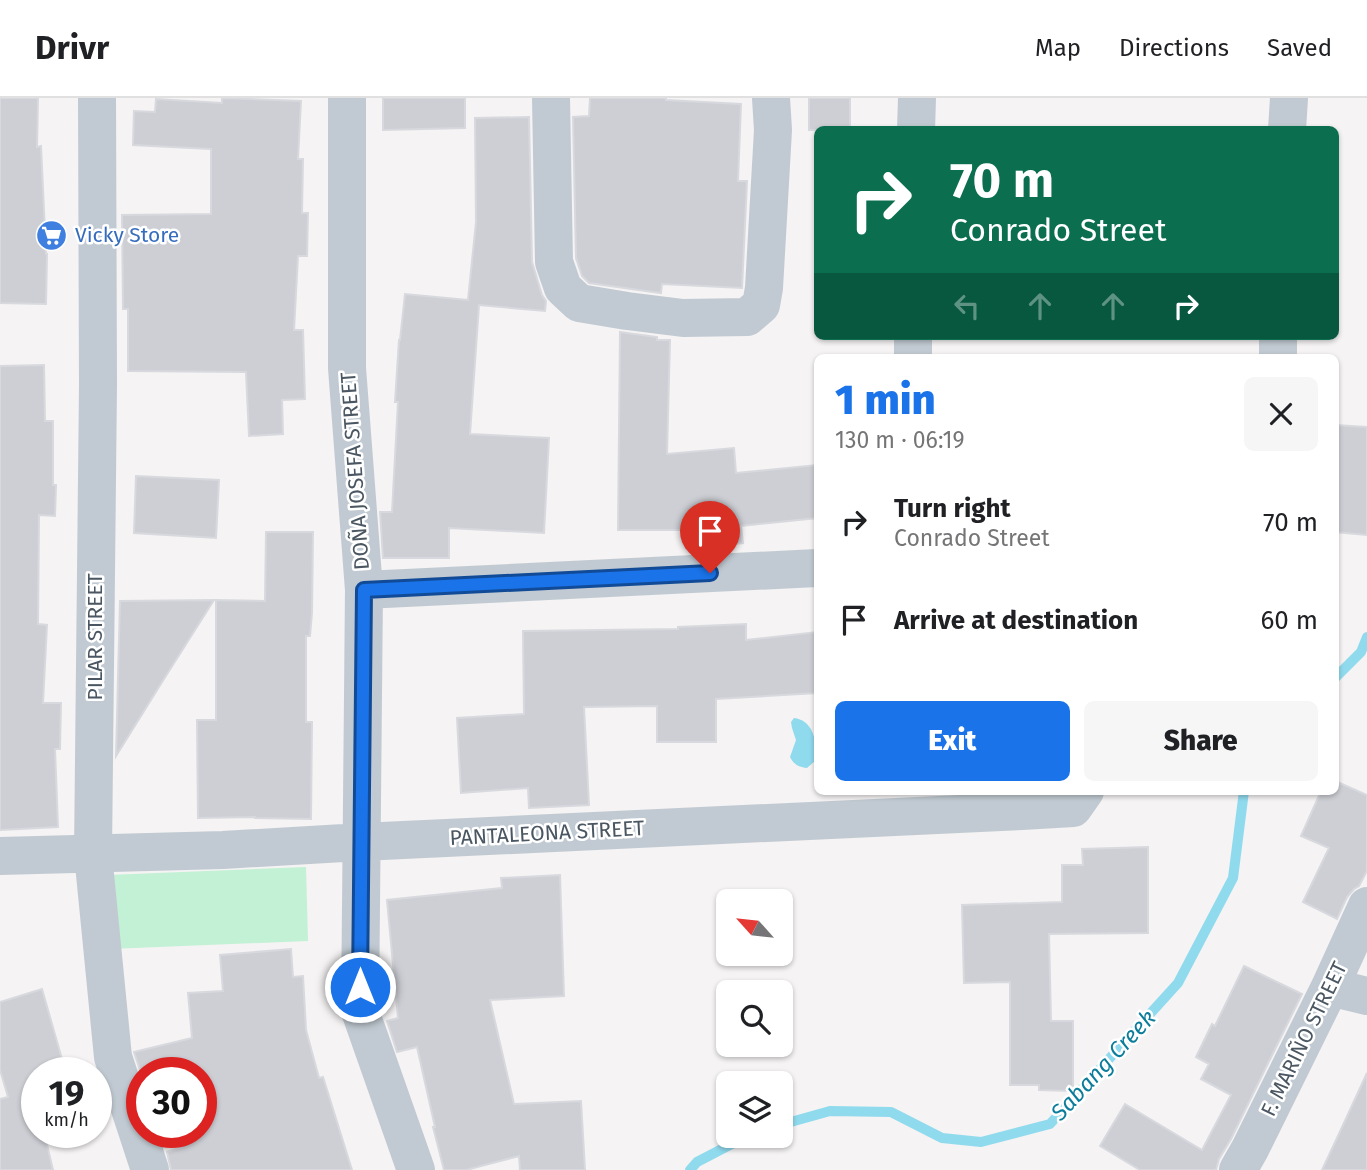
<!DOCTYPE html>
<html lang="en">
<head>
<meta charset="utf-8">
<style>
	body { margin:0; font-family:"Fira Sans",sans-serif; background:#f6f6f6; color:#202124; height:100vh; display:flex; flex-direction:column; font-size:26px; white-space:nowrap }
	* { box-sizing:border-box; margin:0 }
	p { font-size:23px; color:#757577 }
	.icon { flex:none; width:38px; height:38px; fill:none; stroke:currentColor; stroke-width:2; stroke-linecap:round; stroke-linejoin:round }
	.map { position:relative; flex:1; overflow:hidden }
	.side { position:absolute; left:814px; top:256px; width:525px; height:441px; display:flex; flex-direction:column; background:#fff; border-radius:10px; box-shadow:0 2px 5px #0004 }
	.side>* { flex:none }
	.banner { position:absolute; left:814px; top:28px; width:525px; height:214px; border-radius:10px; box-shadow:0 2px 5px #0004; background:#0b6e4f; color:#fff; overflow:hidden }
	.needle { width:46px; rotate:297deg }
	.tools { position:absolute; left:716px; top:791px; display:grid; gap:14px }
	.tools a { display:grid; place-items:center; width:77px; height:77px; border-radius:10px; background:#fff; box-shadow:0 2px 5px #0004; font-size:35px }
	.speed { position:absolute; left:21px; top:959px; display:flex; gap:14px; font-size:35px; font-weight:700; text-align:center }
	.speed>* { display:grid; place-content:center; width:91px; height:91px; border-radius:50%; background:#fff; box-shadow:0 2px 5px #0004; line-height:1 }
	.speed small { font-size:18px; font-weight:400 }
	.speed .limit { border:10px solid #d22; background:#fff; color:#111 }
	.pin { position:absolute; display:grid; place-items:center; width:60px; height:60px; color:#fff; margin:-72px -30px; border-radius:50% 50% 50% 0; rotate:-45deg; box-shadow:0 0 7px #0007 }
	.pin .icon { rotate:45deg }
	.me { position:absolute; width:77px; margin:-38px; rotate:0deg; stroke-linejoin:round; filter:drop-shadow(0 0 5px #0008) }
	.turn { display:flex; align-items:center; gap:24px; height:147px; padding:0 21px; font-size:32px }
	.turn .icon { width:91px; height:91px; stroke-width:2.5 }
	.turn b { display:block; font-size:49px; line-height:60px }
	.lanes { display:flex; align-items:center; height:66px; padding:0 21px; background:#0003; justify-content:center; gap:35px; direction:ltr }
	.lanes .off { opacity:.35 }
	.round { display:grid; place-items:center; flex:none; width:74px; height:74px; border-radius:10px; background:#f6f6f6 }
	.head { display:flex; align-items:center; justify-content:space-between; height:119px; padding:0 21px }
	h1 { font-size:42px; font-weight:800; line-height:52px; color:#1a73e8 }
	.cta { display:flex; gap:14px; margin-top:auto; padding:14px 21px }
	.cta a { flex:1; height:80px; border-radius:10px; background:#1a73e8; color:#fff; font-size:28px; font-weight:800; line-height:80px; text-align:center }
	.cta a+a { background:#f6f6f6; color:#202124 }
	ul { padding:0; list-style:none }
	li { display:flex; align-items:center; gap:21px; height:98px; padding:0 21px }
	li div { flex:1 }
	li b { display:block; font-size:26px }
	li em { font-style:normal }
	header { display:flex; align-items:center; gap:42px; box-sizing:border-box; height:98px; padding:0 35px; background:#fff; border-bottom:2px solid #e0e0e0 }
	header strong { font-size:33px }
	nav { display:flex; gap:38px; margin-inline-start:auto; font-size:24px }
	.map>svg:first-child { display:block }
	.green { fill:#c3f1d5 }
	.water { fill:#90daee }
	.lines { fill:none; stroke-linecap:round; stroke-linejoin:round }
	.stream { stroke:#90daee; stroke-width:10 }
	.building { fill:#cdcfd5; stroke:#d7d9de; stroke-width:2 }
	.minor { stroke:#c1cad2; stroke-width:38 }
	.route-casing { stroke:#114b97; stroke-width:18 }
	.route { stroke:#1a73e8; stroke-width:12 }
	.labels { text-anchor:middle; stroke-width:5; stroke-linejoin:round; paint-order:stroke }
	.shop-label { font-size:21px; fill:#366cbe; stroke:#fff; text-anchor:start }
	.street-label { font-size:21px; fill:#4a5661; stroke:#fff }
	.water-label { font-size:23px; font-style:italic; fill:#0c7c9b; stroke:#fff }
</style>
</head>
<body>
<header>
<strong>Drivr</strong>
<nav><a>Map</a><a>Directions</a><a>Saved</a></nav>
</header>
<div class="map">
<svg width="1367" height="1072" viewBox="0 0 1367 1072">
	<rect width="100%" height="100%" fill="#f5f3f3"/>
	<!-- green -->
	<path class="green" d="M306 769 308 843 110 851 108 777Z"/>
	<!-- water -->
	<path class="water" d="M794 620C815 623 817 645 815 663L807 670C799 669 794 667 790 659L796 642 792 630 791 624Z"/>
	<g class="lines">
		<!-- stream -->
		<path class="stream" d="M1335 580 1361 554 1367 539
			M780 1027 830 1013 891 1014 942 1040 981 1044 1050 1026 1178 885 1233 780 1244 693
			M690 1072 697 1064 747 1038"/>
	</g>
	<!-- building -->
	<path class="building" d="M0 0H38L37 49 41 48 46 156H47L46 206 0 205Z
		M222 0 301 3 298 61H303L302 115H308L307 158H298L294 232H303L305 301 282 302 283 336 249 338 246 274 128 273V211H123L122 117 211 116V51L133 47 134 13 155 14 156 1 222 5Z
		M383 0H465V30L383 32Z
		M590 0H666V2L741 6 738 83H747L742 190 662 186 661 195 589 185 582 178 576 160 573 19 589 18Z
		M809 0H850V32H809Z
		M529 19 532 164 542 197 546 203 545 213 479 207 470 336 549 340 544 435 449 430V460H383L380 414H392L398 304H395L399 242H400L405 196 468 202 476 124 475 20Z
		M620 234 657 239V242H670L667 356 734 350 736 375 817 367V420L741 428 743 445 686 450 684 432H618Z
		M44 267 45 323H53V387H56L55 418 39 417 38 526 47 527 43 605H61L60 651H55L58 729 0 732V268Z
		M1335 327 1367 329V437L1335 434Z
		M136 378 219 382 216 440 134 435Z
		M266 434H313L312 515 310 538H306V624H312L311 721 255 720V719L198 720 197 622H216V502L265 503Z
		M214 502 164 581 116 658 120 503Z
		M746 526V542L817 534V595L716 601V644H657V608L584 609 589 707 529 710 528 690 461 695 457 620 524 616 523 533 678 531V529Z
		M1335 683 1367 697V773L1359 788 1354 791 1347 799 1337 821 1303 804 1329 750 1301 738 1321 693H1335Z
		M1148 749V835L1049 836 1051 923H1073V993L1039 992V987H1010V884L964 885 962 807 1062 804V767H1083L1082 751Z
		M560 777 564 898 490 902 514 1006 581 1003 585 1072H520L519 1058 466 1072H444L433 1029H435L417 949 397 954 387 923 398 920 387 802 502 790 501 780Z
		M291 851 293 879 303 878 306 932 319 980 323 979 352 1072H171L167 1054 182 1049 178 1034H201V975H141L134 954 192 940 188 895 223 893 220 857Z
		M1244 868 1302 896 1231 1041 1219 1061 1216 1072H1140L1100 1048 1125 1006 1202 1052 1231 997 1201 981 1209 966 1196 959 1212 926 1215 928Z
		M42 891 64 968 30 978 34 992H37V1034H44L53 1072H0V1001L8 999 0 972V904Z
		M1367 975V1072H1322L1337 1040Z"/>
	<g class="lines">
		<!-- minor -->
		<path class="minor" d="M97 0 98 287 93 756 113 959 150 1072
			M347 0V270L364 492 360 913 416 1072
			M551 0 554 164 563 190 579 205 627 213 683 220 747 219 761 207 764 190 773 32 771 0
			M916 32 917 0
			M1287 32 1289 0
			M913 259V238
			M1278 259V238
			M364 492 817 470
			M0 758 223 752 361 744 1022 713 1073 710 1085 693
			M1330 889 1367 898
			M1238 1072 1250 1051 1330 889 1367 808"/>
	</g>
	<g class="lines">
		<defs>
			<path id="route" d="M360 889 364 492 710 475"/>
		</defs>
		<!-- route casing -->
		<use href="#route" class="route-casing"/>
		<!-- route -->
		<use href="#route" class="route"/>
	</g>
	<!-- icons -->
	<defs>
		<symbol id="supermarket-disc" viewBox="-11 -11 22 22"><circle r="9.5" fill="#3f7fe0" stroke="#fff"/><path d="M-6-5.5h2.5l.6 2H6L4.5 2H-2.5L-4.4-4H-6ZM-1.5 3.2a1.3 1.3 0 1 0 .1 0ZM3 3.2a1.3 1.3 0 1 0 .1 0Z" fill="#fff"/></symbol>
	</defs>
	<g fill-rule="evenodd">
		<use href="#supermarket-disc" x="34" y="120" width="35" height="35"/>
	</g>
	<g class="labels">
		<!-- shop labels -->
		<g class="shop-label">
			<text x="75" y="144">Vicky Store</text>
		</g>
		<!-- street labels -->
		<g class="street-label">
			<text transform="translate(355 373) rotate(-94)" y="7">DOÑA JOSEFA STREET</text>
			<text transform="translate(95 539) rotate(-90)" y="7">PILAR STREET</text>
			<text transform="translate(547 735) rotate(-3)" y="7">PANTALEONA STREET</text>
			<text transform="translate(1304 941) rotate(-64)" y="7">F. MARIÑO STREET</text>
		</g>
		<!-- water labels -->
		<g class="water-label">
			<text transform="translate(1103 967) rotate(-47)" y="8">Sabang Creek</text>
		</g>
	</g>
</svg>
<div class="tools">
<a><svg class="needle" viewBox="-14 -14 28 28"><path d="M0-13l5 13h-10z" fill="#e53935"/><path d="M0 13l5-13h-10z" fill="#757577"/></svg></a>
<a><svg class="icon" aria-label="search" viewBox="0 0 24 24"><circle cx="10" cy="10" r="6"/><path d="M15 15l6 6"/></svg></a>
<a><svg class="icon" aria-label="layers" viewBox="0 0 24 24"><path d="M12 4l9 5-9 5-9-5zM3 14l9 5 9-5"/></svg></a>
</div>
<div class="speed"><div>19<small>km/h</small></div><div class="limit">30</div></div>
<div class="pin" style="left:710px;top:475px;background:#d93025"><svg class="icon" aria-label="arrive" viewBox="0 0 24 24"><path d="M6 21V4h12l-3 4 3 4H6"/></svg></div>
<svg class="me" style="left:360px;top:889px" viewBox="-20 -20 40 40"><circle r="17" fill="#1a73e8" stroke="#fff" stroke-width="3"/><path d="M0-11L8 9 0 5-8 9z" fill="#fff"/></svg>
<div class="banner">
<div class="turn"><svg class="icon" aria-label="right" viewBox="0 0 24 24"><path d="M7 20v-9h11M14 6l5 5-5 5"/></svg><div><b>70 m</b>Conrado Street</div></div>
<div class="lanes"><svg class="icon off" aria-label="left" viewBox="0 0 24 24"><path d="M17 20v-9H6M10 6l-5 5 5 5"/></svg><svg class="icon off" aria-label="ahead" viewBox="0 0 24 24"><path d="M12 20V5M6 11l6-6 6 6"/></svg><svg class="icon off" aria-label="ahead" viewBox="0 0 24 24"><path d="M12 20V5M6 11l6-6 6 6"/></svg><svg class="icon" aria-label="right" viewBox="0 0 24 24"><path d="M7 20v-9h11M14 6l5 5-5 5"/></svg></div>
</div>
<section class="side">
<div class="head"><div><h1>1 min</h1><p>130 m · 06:19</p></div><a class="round"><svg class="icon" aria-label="close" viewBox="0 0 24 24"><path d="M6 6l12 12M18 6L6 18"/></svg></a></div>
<ul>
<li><svg class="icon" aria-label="right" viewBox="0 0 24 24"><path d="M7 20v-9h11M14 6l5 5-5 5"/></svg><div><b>Turn right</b><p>Conrado Street</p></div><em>70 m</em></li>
<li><svg class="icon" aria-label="arrive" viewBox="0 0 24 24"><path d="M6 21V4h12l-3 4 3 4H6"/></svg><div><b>Arrive at destination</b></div><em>60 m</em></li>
</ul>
<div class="cta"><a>Exit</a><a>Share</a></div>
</section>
</div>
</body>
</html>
